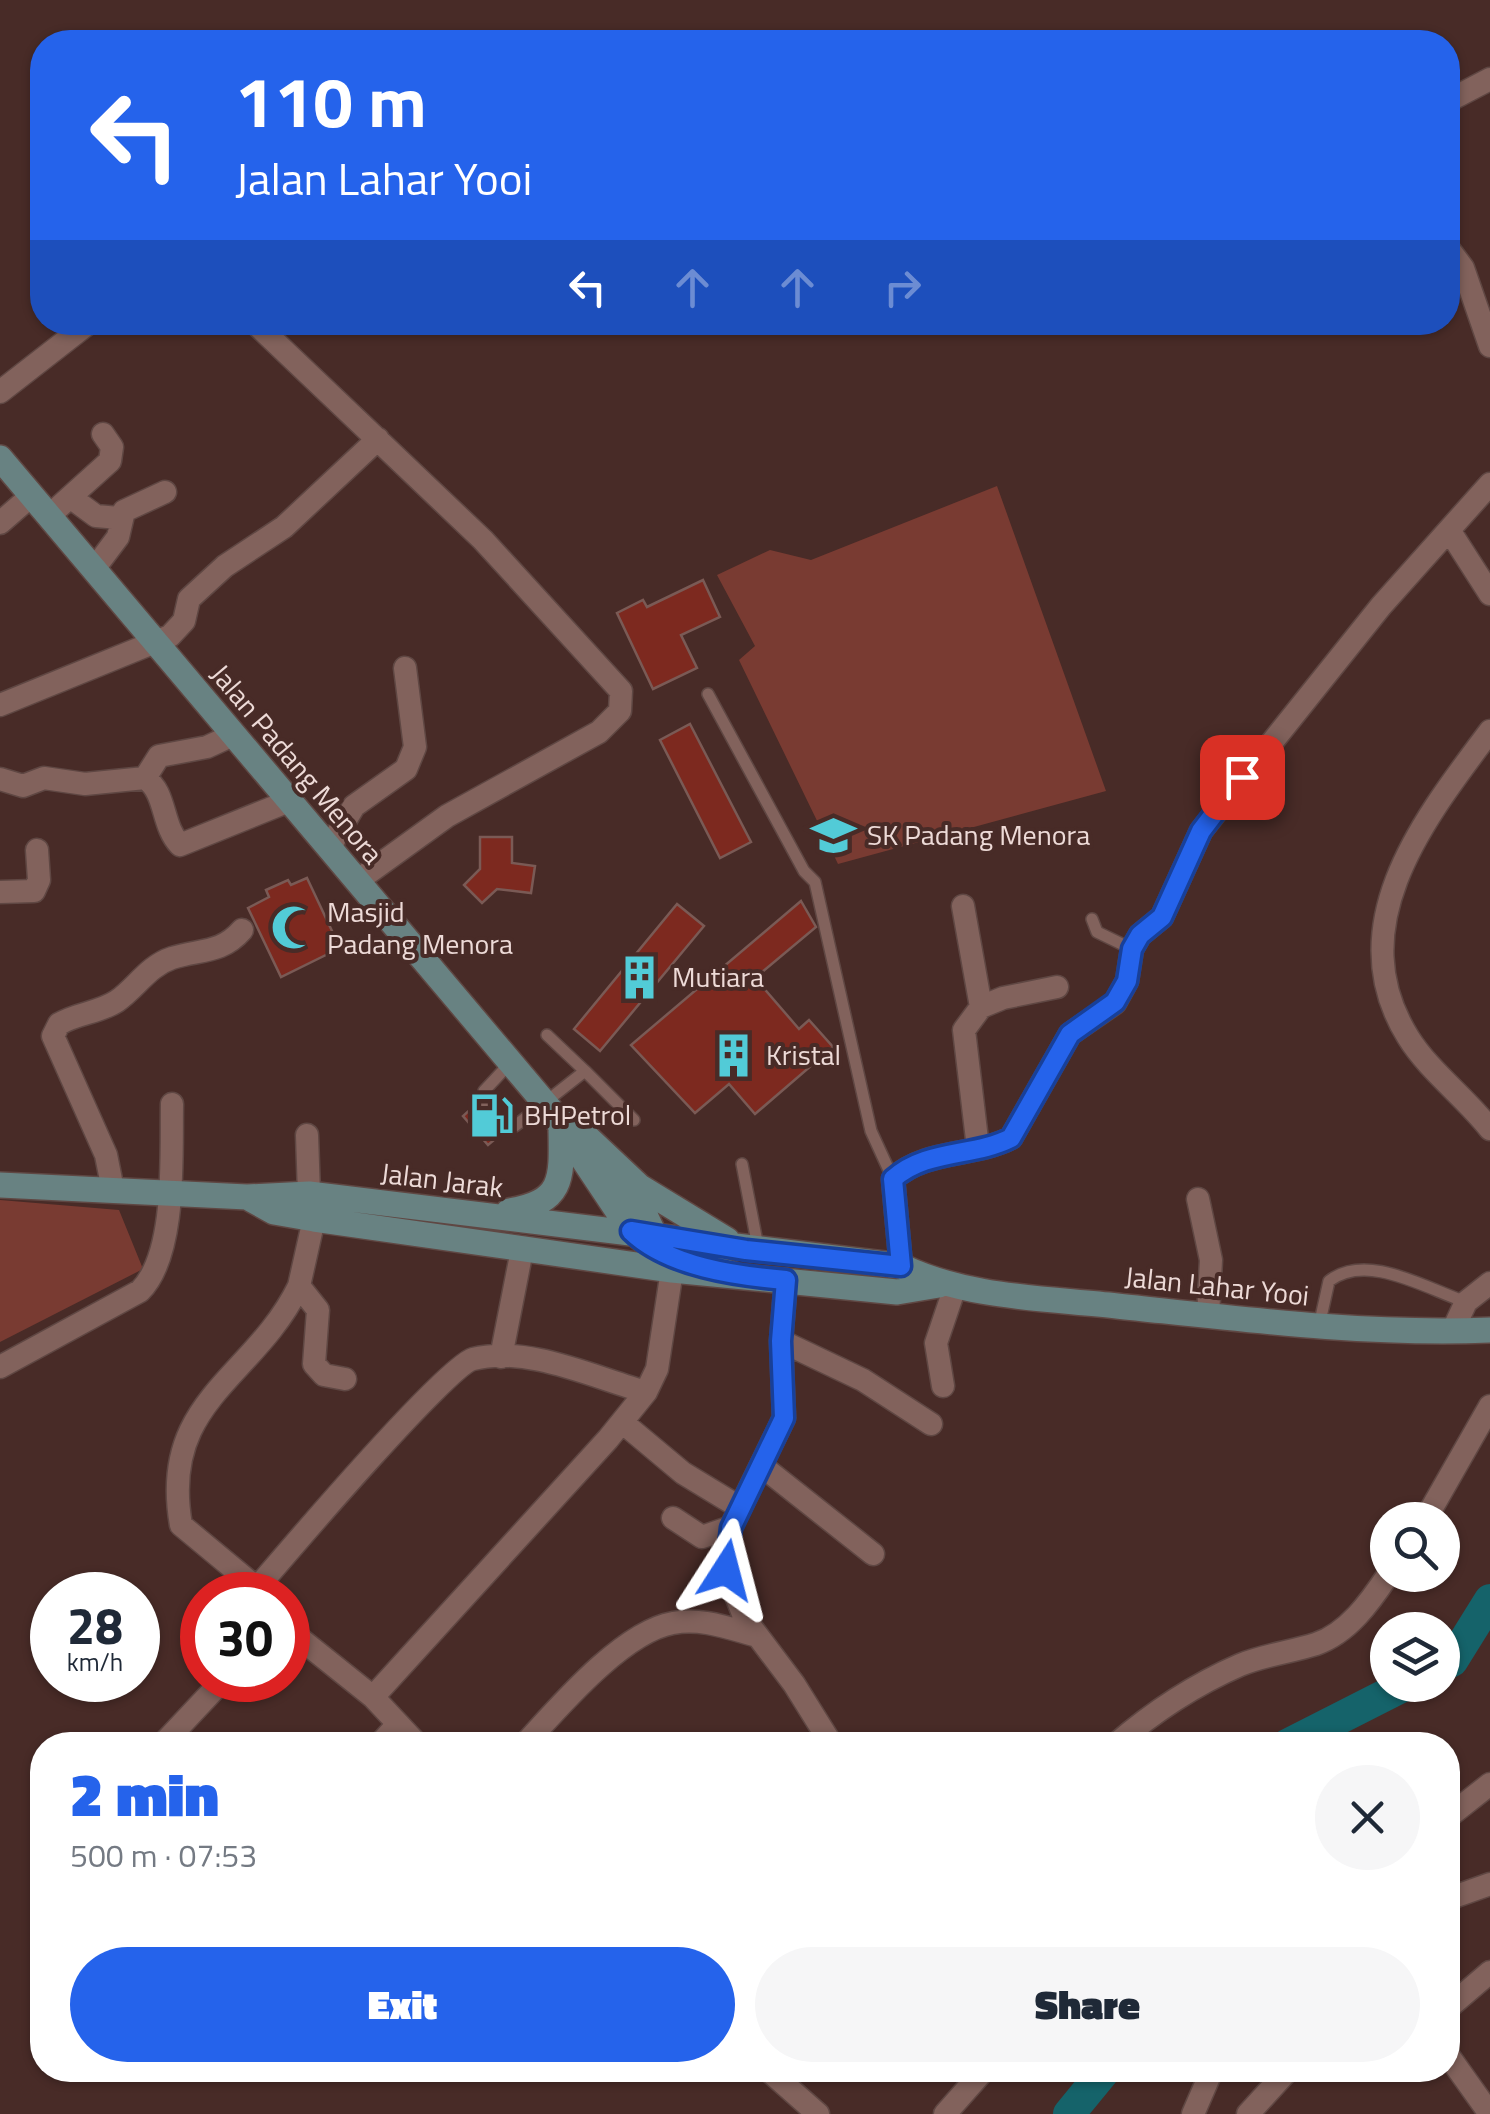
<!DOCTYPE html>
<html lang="en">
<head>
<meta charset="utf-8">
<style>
	body { margin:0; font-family:"Titillium Web",sans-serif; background:#f6f6f7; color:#1f2937; height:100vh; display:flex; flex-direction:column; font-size:38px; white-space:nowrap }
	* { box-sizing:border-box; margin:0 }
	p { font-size:32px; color:#747a83 }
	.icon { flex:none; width:55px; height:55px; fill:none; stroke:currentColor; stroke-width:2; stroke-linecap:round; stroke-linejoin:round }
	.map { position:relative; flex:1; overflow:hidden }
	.panel { position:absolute; left:30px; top:1732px; width:1430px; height:350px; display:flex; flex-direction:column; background:#fff; border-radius:40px; box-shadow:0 2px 8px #0004 }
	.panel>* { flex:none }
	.top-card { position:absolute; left:30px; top:30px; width:1430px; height:305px; border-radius:40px; box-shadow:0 2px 8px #0004; background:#2563eb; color:#fff; overflow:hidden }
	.tools { position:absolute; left:1370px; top:1502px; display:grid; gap:20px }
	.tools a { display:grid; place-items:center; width:90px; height:90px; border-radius:50%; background:#fff; box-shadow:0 2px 8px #0004; font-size:50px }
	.speed { position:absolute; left:30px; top:1572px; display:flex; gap:20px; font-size:50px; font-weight:700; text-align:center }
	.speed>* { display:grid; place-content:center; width:130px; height:130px; border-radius:50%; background:#fff; box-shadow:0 2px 8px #0004; line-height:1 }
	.speed small { font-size:25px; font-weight:400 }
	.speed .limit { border:15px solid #d22; background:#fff; color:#111 }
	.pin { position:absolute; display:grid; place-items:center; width:85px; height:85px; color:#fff; margin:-42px; border-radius:20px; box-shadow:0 5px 15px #0006 }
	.me { position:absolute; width:110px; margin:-55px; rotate:9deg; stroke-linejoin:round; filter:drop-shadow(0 0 8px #0008) }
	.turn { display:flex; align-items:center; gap:35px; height:210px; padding:0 40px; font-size:45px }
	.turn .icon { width:130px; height:130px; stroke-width:2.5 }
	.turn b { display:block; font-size:70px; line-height:85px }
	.lanes { display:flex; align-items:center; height:95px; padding:0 40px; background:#0003; justify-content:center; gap:50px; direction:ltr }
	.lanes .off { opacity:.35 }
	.round { display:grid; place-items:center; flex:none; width:105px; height:105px; border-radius:52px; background:#f6f6f7 }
	.summary { display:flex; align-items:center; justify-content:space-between; height:170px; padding:0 40px }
	h1 { font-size:60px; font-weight:800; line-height:75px; color:#2563eb }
	.button { display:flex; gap:20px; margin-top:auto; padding:20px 40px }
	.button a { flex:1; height:115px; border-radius:60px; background:#2563eb; color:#fff; font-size:40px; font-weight:800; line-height:115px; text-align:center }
	.button a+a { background:#f6f6f7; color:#1f2937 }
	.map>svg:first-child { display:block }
	.green { fill:#793b32 }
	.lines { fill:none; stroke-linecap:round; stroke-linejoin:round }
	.river { stroke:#15636a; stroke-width:32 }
	.building { fill:#7d291f; stroke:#7a5a55; stroke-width:2.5 }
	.service-casing { stroke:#5f4743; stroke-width:14 }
	.minor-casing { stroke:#5f4743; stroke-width:25 }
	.secondary-casing { stroke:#5f4743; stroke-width:28 }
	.service { stroke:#82625c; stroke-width:11 }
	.minor { stroke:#82625c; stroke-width:22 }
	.secondary { stroke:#688282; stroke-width:25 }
	.route-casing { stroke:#184099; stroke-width:25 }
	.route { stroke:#2563eb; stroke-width:18 }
	.labels { text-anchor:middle; stroke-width:8; stroke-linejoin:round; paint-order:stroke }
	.street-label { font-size:28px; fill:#eddad7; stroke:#482b27 }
	.poi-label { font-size:28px; fill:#eddad7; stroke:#482b27; text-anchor:start }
</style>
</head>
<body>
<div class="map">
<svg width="1490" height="2114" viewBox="0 0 1490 2114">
	<rect width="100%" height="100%" fill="#482b27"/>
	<!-- green -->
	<path class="green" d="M997 486 1106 791 838 864 739 660 755 646 717 575 770 550 811 560Z
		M0 1200 119 1210 143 1269 0 1342Z"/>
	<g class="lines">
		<!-- river -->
		<path class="river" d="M1442 1666 1452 1661 1490 1600
			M1287 1745 1405 1685
			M1069 2114 1105 2070"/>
	</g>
	<!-- building -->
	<path class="building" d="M703 580 720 617 681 635 697 668 653 689 617 613 643 600 647 607Z
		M690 724 751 842 720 858 660 740Z
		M480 837H512V863L535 866 531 893 497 889 482 903 464 885 480 869Z
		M307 878 340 948 281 977 248 908 269 897 266 890 288 880 291 885Z
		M801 901 816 927 755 978 799 1029 809 1020 833 1047 755 1114 729 1084 695 1113 631 1045Z
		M677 904 704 926 600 1051 574 1029Z
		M473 1107 500 1135 488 1145 463 1116Z"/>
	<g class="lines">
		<defs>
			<path id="service" d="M708 694 804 871 815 882 871 1131 893 1179
				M1092 919 1097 932 1132 949
				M547 1035 585 1071
				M511 1062 484 1091 482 1104 504 1127 515 1126 585 1071 634 1120
				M742 1164 758 1247
				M1319 1326 1329 1281C1367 1252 1425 1288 1466 1302"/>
			<path id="minor" d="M1448 101 1490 79
				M1448 248 1463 268 1490 346
				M254 322 483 540 621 691 620 711 599 732 447 816 357 881
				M0 392 90 322
				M70 497 96 516 119 518
				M49 516 110 461 112 447 103 434
				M0 523 31 496
				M1449 530 1490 594
				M94 569 118 537 124 511 165 492
				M0 705 170 636 184 621 189 599 225 566 284 527 378 439
				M1490 731C1424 819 1339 926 1408 1037 1429 1071 1465 1097 1490 1129
				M145 778 159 756 207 747 233 735
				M0 779 23 786 44 778 85 784 145 778C167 793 161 825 180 845L289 801
				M329 848 354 806 406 769 415 747 405 668
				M0 892 34 891 39 880 37 850
				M963 906 981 1007 964 1030 978 1148
				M981 1007 1003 998 1057 987
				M307 1135 309 1194
				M113 1190 106 1155 53 1036 59 1024C77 1013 99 1013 117 1001 136 988 148 966 172 958 200 949 221 954 242 930
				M1198 1199 1211 1260 1208 1316
				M314 1219 299 1286 318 1310 314 1364 324 1375 345 1379
				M901 1266 893 1179C925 1149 974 1157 1011 1138L1070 1034 1115 1003 1127 981 1132 949 1140 935 1162 917 1201 831 1381 606 1490 484
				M786 1280 781 1341 784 1418 731 1527 726 1570 745 1619 794 1684 832 1745
				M1452 1332 1466 1302 1490 1283
				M781 1341 863 1380 931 1424
				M501 1357 522 1250
				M0 1367 140 1291C177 1254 171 1155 172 1104
				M943 1386 936 1343 955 1287
				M622 1422 683 1473 739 1507
				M762 1466 873 1554
				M673 1518 702 1537 731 1527
				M1425 1520 1490 1406
				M257 1588 181 1525C159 1400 253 1380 299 1286
				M261 1595 257 1588C286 1554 446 1366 473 1359 527 1345 595 1378 646 1392
				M288 1629 373 1697 418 1745
				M373 1697 608 1439 646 1392 657 1369 672 1270
				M162 1745 223 1680
				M379 1745 397 1725
				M524 1745C558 1708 622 1632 673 1623 701 1617 731 1629 758 1636
				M1115 1745C1153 1712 1194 1685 1240 1665 1264 1655 1291 1652 1316 1644 1348 1633 1370 1602 1388 1575
				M1448 1817 1490 1784
				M1448 1899 1490 1884
				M1448 2008 1490 1972
				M1448 2055 1490 2114
				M768 2070 818 2114
				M945 2114 984 2070
				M1193 2114 1212 2070
				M1248 2114 1288 2070"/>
			<path id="secondary" d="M0 458 549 1108 631 1231 659 1251 732 1274
				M572 1123 640 1187 727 1240
				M617 1179 645 1215 655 1236
				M0 1185 247 1197 309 1194 901 1266C966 1298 1044 1298 1117 1306 1241 1319 1365 1335 1490 1330
				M247 1197 274 1212 314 1219 672 1270 897 1292 939 1285
				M509 1211C563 1202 562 1180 561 1131"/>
		</defs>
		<!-- service casing -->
		<use href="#service" class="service-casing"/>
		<!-- minor casing -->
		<use href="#minor" class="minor-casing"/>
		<!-- secondary casing -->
		<use href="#secondary" class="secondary-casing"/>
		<!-- service -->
		<use href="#service" class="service"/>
		<!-- minor -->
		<use href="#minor" class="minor"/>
		<!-- secondary -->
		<use href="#secondary" class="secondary"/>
	</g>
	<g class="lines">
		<defs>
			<path id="route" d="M726 1570 731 1528 784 1418 781 1341 786 1280C737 1276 668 1267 631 1231L746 1250 901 1266 893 1179C926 1149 974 1157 1011 1138L1070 1034 1115 1002 1127 981 1132 949 1140 935 1162 917 1201 831 1242 777"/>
		</defs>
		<!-- route casing -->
		<use href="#route" class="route-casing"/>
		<!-- route -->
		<use href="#route" class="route"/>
	</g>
	<!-- icons -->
	<defs>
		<symbol id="school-bare" viewBox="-9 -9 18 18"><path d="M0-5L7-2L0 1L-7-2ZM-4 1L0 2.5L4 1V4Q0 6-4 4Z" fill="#52cbd7" stroke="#482b27" stroke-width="2.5" paint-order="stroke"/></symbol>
		<symbol id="mosque-bare" viewBox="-9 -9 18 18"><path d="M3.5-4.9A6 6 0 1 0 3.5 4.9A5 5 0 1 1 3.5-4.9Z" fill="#52cbd7" stroke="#482b27" stroke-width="2.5" paint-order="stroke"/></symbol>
		<symbol id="building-bare" viewBox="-9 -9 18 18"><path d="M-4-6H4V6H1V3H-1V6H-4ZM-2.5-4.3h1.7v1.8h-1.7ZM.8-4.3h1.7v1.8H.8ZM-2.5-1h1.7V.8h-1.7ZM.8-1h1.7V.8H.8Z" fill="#52cbd7" stroke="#482b27" stroke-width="2.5" paint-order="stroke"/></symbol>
		<symbol id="fuel-bare" viewBox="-9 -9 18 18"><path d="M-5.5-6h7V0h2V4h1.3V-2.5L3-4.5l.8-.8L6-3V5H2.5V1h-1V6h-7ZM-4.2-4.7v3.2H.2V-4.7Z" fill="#52cbd7" stroke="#482b27" stroke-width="2.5" paint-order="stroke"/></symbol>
	</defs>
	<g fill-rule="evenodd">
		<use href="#school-bare" x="802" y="804" width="63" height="63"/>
		<use href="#mosque-bare" x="262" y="896" width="63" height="63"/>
		<use href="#building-bare" x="608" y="946" width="63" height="63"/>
		<use href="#building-bare" x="702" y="1024" width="63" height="63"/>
		<use href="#fuel-bare" x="460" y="1084" width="63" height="63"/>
	</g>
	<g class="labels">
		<!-- street labels -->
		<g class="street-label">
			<text transform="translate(297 764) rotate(50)" y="10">Jalan Padang Menora</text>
			<text transform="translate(442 1180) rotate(7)" y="10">Jalan Jarak</text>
			<text transform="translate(1217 1286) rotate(6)" y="10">Jalan Lahar Yooi</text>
		</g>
		<!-- poi labels -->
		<g class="poi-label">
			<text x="867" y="845">SK Padang Menora</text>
			<text x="327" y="922">Masjid<tspan x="327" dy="32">Padang Menora</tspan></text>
			<text x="672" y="987">Mutiara</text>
			<text x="766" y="1065">Kristal</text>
			<text x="524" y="1125">BHPetrol</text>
		</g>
	</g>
</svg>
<div class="tools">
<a><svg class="icon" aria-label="search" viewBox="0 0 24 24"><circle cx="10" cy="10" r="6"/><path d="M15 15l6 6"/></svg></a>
<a><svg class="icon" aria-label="layers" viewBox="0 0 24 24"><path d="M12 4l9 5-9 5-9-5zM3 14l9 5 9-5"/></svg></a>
</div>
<div class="speed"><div>28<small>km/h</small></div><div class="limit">30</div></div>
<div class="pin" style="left:1242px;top:777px;background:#d93025"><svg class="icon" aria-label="arrive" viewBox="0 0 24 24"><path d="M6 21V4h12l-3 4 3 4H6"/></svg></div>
<svg class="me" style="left:726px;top:1570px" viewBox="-20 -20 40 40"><path d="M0-17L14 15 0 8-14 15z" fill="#2563eb" stroke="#fff" stroke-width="4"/></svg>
<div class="top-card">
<div class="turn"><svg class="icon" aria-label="left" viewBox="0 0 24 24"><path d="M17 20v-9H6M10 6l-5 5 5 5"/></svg><div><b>110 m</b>Jalan Lahar Yooi</div></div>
<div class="lanes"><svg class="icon" aria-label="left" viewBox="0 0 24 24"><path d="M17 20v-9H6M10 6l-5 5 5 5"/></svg><svg class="icon off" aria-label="ahead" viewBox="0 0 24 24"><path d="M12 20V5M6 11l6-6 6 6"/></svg><svg class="icon off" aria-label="ahead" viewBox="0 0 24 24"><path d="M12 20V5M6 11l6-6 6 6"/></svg><svg class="icon off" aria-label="right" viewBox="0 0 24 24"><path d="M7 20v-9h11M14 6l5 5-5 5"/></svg></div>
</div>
<section class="panel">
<div class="summary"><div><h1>2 min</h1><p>500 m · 07:53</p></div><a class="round"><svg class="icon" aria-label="close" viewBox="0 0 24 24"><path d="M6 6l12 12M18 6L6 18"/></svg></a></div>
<div class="button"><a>Exit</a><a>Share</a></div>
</section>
</div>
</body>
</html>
